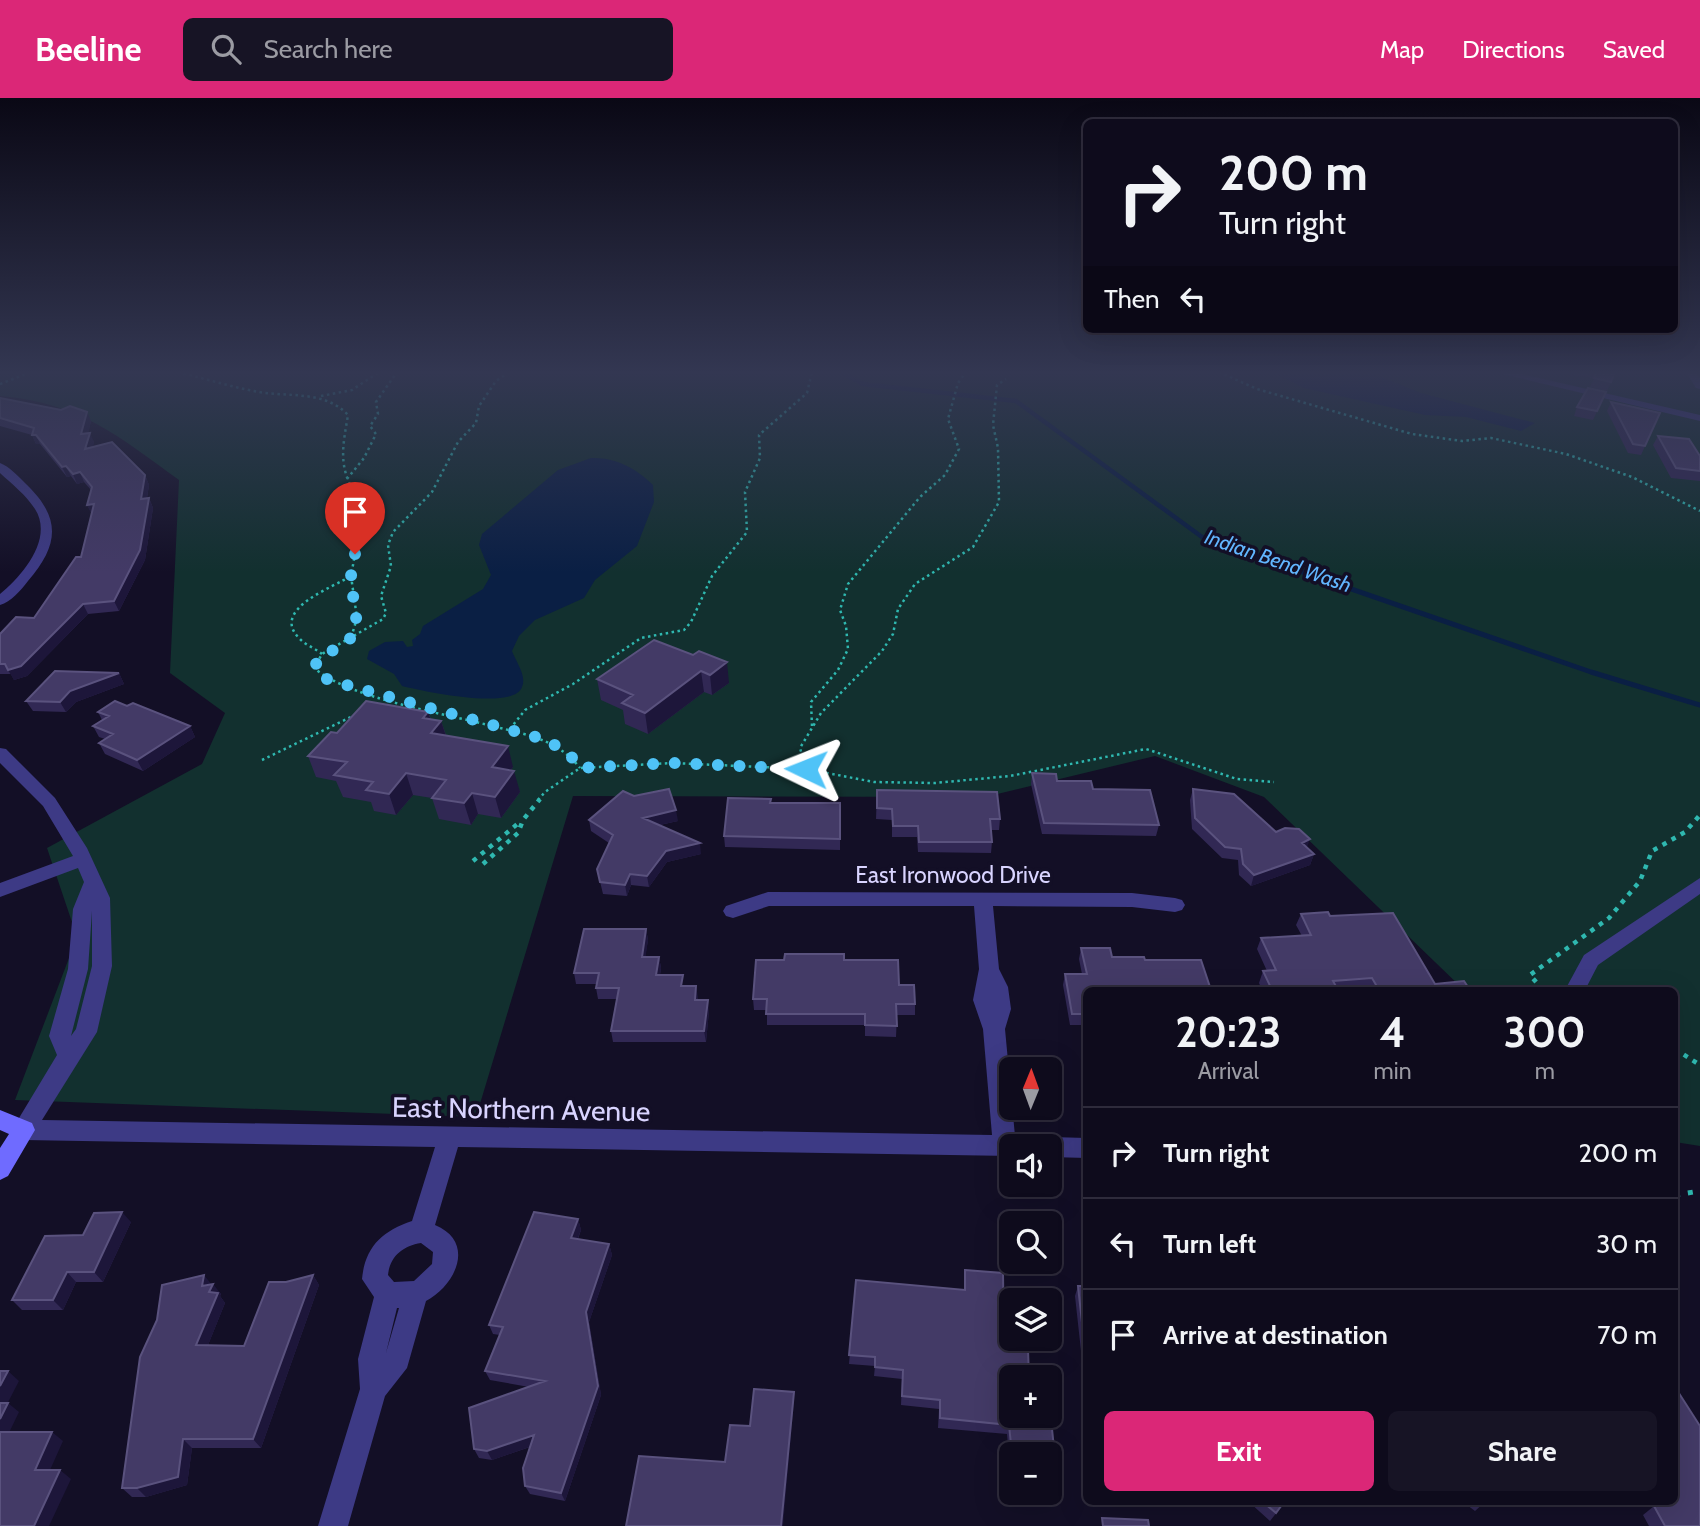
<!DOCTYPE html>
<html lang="en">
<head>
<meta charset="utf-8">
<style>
	body { margin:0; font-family:Cabin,sans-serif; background:#171425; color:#f1f3f6; height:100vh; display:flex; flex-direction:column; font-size:26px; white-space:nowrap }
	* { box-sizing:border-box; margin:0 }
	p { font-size:23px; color:#9b9ba3 }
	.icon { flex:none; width:38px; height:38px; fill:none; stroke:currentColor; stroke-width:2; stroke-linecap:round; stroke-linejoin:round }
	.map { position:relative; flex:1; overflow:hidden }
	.side { position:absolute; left:1083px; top:889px; width:595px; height:518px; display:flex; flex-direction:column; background:#0e0b1c; border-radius:10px; box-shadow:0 7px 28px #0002,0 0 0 2px #2e2b3b }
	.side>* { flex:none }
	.guide { position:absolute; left:1083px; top:21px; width:595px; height:214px; border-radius:10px; box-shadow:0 7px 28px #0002,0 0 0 2px #2e2b3b; background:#0e0b1c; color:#f1f3f6; overflow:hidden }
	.needle { width:46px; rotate:1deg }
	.controls { position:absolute; left:999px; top:959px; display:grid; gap:14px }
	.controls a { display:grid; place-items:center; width:63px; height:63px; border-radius:10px; background:#0e0b1c; box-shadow:0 7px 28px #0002,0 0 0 2px #2e2b3b; font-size:35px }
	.pin { position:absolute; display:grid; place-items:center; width:60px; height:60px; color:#fff; margin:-72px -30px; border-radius:50% 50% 50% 0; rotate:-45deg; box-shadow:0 0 7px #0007 }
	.pin .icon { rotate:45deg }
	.me { position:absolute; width:77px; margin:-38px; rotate:272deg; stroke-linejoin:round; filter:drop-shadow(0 0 5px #0008) }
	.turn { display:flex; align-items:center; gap:24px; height:147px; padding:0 21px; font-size:32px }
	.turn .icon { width:91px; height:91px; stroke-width:2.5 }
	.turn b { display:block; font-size:49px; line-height:60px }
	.then { display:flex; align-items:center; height:66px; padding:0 21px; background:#0003; gap:14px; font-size:26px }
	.eta { display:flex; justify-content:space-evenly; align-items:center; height:119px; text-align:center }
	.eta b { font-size:42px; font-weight:800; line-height:49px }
	.action { display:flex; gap:14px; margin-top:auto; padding:14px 21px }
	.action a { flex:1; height:80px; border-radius:10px; background:#db2777; color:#fff; font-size:28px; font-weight:800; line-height:80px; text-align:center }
	.action a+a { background:#171425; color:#f1f3f6 }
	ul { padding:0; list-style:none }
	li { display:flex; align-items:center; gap:21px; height:91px; padding:0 21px; border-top:2px solid #2e2b3b }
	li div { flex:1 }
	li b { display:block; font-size:26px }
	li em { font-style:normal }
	header { display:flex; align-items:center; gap:42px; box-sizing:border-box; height:98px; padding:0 35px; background:#db2777; color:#fff }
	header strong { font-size:33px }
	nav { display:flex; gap:38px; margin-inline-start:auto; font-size:24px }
	.search { width:490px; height:63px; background:#171425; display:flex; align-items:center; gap:18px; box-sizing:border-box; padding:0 24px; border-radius:10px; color:#9b9ba3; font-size:26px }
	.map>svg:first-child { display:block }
	.green { fill:#12302f }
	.water { fill:#0a1f44 }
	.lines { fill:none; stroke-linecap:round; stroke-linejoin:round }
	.stream-far1 { stroke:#0a1f44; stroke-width:4.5 }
	.stream { stroke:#0a1f44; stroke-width:5 }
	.path-far2 { stroke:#2fb8b0; stroke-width:2.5; stroke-dasharray:2.5 3.5; stroke-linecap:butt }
	.path-far1 { stroke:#2fb8b0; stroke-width:4.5; stroke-dasharray:4.5 6; stroke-linecap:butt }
	.path { stroke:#2fb8b0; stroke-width:5; stroke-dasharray:5 8; stroke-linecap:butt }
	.street { fill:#3d3a85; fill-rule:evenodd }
	.secondary { fill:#6f6bff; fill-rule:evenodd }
	.wall { fill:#312854 }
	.shaded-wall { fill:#1d163a }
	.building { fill:#433a66; stroke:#5a527e; stroke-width:2 }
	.route { stroke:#4fc3f7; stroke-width:12; stroke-dasharray:0 21.6 }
	.labels { text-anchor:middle; stroke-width:7; stroke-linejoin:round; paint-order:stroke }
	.far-water-label { font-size:21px; font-style:italic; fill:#62b6ff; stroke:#130f26 }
	.street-label { font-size:23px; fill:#d9d4ff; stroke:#130f26 }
	.near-street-label { font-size:28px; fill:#d9d4ff; stroke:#130f26 }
</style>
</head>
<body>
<header>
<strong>Beeline</strong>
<div class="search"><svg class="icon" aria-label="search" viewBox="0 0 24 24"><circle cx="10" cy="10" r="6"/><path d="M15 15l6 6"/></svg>Search here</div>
<nav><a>Map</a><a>Directions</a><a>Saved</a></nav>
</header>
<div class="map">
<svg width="1700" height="1428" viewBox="0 0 1700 1428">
	<rect width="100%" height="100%" fill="#130f26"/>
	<!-- green -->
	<path class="green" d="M0 274H1700V1048L1675 1044V892H1464L1264 699 1155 658 985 699 573 698 476 1019 15 1002 77 839 47 750 202 666 225 615 170 575 179 382C117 337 80 305 0 298Z"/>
	<!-- water -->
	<path class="water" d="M1272 274H1369L1421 295 1535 325 1521 333 1466 319 1425 317 1304 290Z
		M591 360C615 359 636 370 653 387L654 404 637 448 595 482 584 500 535 522 519 538 512 553C516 564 527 578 522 589 514 613 422 593 402 588L394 576 367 561 369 553 385 544 403 543 407 549 413 548 412 542 420 536 423 528 483 491 491 477 479 447 482 436 558 372Z"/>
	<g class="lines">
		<!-- stream-far1 -->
		<path class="stream-far1" d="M841 274 863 286 1016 303 1202 439 1264 460"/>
		<!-- stream -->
		<path class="stream" d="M1259 459 1591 574 1700 607"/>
		<!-- path-far2 -->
		<path class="path-far2" d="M178 274C203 280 228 288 254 293 285 300 324 291 348 317 343 347 338 367 354 394L350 412 355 456 351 478 357 520 351 540
			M509 274 496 283 479 308 476 325 458 344 432 394 393 434 388 447 391 468 381 498 386 515 383 521 322 556 314 570C350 601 448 616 496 629 529 637 558 642 580 670
			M1219 274 1257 291 1412 336 1462 343 1491 340 1566 356 1632 379 1700 413
			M0 286 31 274
			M321 298 352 292 379 274
			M347 381 364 360 376 336 370 328 378 316 376 304 397 274
			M322 556C315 550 305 547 299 540 270 511 334 489 351 478
			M812 628 811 604 838 572 848 551 846 528 840 512 848 486 920 399 945 377 959 351 948 321 958 285 966 274
			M510 631 525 612 573 586 641 540 684 532 691 524 712 478 747 434 745 394 760 360 759 337 807 295 812 274
			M262 662 355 617
			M806 671 800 650 821 615 882 553 893 536 898 511 915 486 973 449 999 404 998 350 993 327 997 287 1006 281
			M538 702 545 694 580 670 672 665 806 671 874 684 935 685 1010 678 1146 651 1237 681 1274 684"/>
		<!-- path-far1 -->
		<path class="path-far1" d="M473 763 521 723
			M483 766 518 735 523 722 540 701
			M1543 892 1530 877 1609 820 1640 783 1652 753 1685 734 1700 717
			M1675 951 1700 967"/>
		<!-- path -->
		<path class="path" d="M1675 1097 1700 1093"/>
		<!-- street -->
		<path class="street" d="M1494 274H1513L1700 317V323Z
			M1686 274H1696L1700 280V291L1696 290Z
			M0 365C10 369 18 378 25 385 61 419 60 446 28 483 21 492 11 504 0 507V496C22 478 54 441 35 411 26 397 12 386 0 375Z
			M0 650 6 651 55 700 87 750 110 800 112 868 97 934 42 1022 992 1037 983 931 973 902 979 871 974 808H769L733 820 726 818 723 813 726 808 768 794 1132 795 1175 800 1182 802 1185 807 1182 812 1175 814 1132 809 993 808 999 871 1008 889 1011 911 1005 931 1015 1038 1026 1041 1030 1048H1012V1058L458 1049 435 1127C476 1144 456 1187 426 1203L407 1270 385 1298 348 1428H318L360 1291 358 1261 374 1199 362 1181C365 1149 382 1133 412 1123L435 1049 24 1042 16 1039 13 1032 16 1025 57 957 49 938 68 871 73 811 84 784 78 770 0 799V785L73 758 43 708 0 665ZM92 813V868L76 931 71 938 88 871ZM421 1145 433 1154 432 1166 414 1183 394 1184 388 1177C390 1158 403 1148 421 1145ZM397 1210H399L386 1255Z
			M1700 780V796L1598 867 1585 892H1565L1584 857Z
			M1050 1039 1087 1040V1060L1050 1059V1048H1039L1042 1042Z"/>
		<!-- secondary -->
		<path class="secondary" d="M0 1012 32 1025 35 1032 8 1078 0 1082V1050L9 1036 0 1032Z"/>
	</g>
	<!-- wall -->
	<path class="wall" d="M1575 274H1616L1607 293 1590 289 1594 280 1574 277Z
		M1606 294 1593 322 1574 318 1577 309Z
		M0 300 91 323 88 335 94 344 92 350 145 377 149 387 147 400H149L153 410 145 462 119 513 88 516 27 578 14 582 11 576H0V536L34 520 81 459 92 416 87 407 91 392 84 384 77 386 71 378 67 379 40 346H36L32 337 0 328Z
		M1611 304 1660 315 1641 357 1628 355 1607 313Z
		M1658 338 1700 358V383L1671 380 1653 347Z
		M654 542 729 585 712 597 704 594 648 636 625 626 623 612 601 602 597 581Z
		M119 575 124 586 76 604 66 614 33 613 26 603Z
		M127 608 190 628 195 639 143 673 105 656 99 645 105 641 99 639 93 628 102 622 98 614Z
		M428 614 431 621 441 623 446 637 513 669 511 672 520 694 501 720 478 716 471 727 439 721 432 700 413 697 396 717 374 713 371 704 343 699 336 683 316 679 308 658 337 635Z
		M1032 675 1093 691 1159 727 1156 738 1042 736 1031 686Z
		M1193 691 1307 750 1314 756 1310 767 1251 788 1239 777 1238 762 1222 760 1192 731 1190 702Z
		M877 692 1000 721 999 732H991L992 744 991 755 918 754 917 739H892V722L876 721Z
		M771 701V705H840V752L725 749 724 738Z
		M589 722 678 723 660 727 701 756 667 764 649 789 631 787 627 798 603 796 597 771 609 745 591 733Z
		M1301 816 1330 818 1435 886 1470 892H1367L1366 891 1346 892H1262L1259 885 1263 873H1267L1257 851 1261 840 1302 838 1296 827Z
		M646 831 648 842 645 859H659L661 870 660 877 684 888 698 899V902L709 913 706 944H613L611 933 617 901H598L596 890 597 886H576L574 875Z
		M1081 850H1110L1087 892V927H1070L1063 887 1065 876H1082L1079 861Z
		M844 862 899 887 915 906V917H897L896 939 865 938V927H767V912H754L753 901Z
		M578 1121 581 1132 578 1141 609 1146 612 1157 589 1224 601 1297 565 1403 530 1396 525 1388 530 1349 492 1362 479 1360 474 1351 529 1289 490 1282 485 1273 500 1237 493 1236 489 1227Z
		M131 1124 103 1184H76L63 1212H22L12 1202 83 1137Z
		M965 1172 1003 1175 1004 1250 1028 1252 1029 1279H1012V1318H1030V1331H1052L1056 1369 1053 1378H1050V1356H1012L1011 1383 1007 1336 938 1330 939 1311 901 1307 902 1281 874 1278 875 1268 849 1266 856 1182 964 1192Z
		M313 1177 319 1187 261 1350H192L187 1387 146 1399H132L122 1390 211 1186 221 1196 220 1198 225 1205 208 1247 244 1248 286 1184Z
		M1078 1188H1087V1308L1075 1198Z
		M1249 1404H1285L1270 1423Z
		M1463 1404H1485L1475 1413Z
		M1659 1404H1675L1700 1428H1649L1643 1417Z"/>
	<!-- shaded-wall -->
	<path class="shaded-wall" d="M87 314 91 323 86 345 81 336Z
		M90 335 94 344 90 361 85 351Z
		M32 337H36L40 346H36Z
		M66 368 71 378 67 379 62 369Z
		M80 374 84 384 77 386 73 376Z
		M145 377 149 387 145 411 141 401Z
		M149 400 153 410 145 462 119 513 114 503Z
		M94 406 92 417 87 407Z
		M83 506 88 516 27 578 14 582 8 572Z
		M727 564 729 585 712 597 710 577Z
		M701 573 704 594 648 636 645 615Z
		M119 575 124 586 76 604 66 614 60 604 70 593Z
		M428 614 434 632 441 623 448 644 438 656 423 620Z
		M190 628 195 639 143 673 137 662Z
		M508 648 513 669 497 690 492 669Z
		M514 673 520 694 501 720 495 699Z
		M406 675 413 697 396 717 389 696Z
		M472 695 478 716 471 727 464 705Z
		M676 712 678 723 645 730 643 720Z
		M1310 741 1306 752 1302 745Z
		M700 745 701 756 667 764 649 789 647 778 666 753Z
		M1314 756 1310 767 1251 788 1254 777Z
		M630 776 631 787 627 798 625 787Z
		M646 831 648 842 644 870 642 859Z
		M659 859 661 870 658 888 656 877Z
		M696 888 698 899 696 913 695 902Z
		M708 902 709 913 706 944 704 933Z
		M122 1114 131 1124 103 1184 94 1174Z
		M578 1121 581 1132 574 1150 571 1140Z
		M609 1146 612 1157 589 1224 601 1297 565 1403 561 1395 586 1214Z
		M67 1174 76 1184 63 1212 53 1202Z
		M204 1177 212 1187 213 1186 221 1196 220 1198 225 1205 204 1257 196 1247Z
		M313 1177 319 1187 261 1350 253 1341Z
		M8 1273 19 1283 3 1314 0 1312V1288Z
		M794 1294V1303L783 1428H781Z
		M8 1305 19 1314 5 1343 0 1340V1321Z
		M52 1334 63 1343 46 1381 35 1372Z
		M534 1337 538 1346 492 1362 487 1353Z
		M183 1341 192 1350 187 1387 146 1399 137 1390Z
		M60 1372 71 1381 49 1428H34Z"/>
	<!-- building -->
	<path class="building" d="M1597 274H1615L1611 284 1594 280Z
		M1588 290 1606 294 1597 313 1577 309Z
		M0 300 61 312 70 308 87 314 81 336 90 335 85 351 112 344 145 377 141 401 149 400 140 452 114 503 83 506 21 568 8 572 5 566H0V536L16 519 34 520 76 459H81L94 406 87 407 92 389 80 374 73 376 66 368 62 369 36 337H32L34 330 0 320Z
		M1611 304 1660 315 1645 348 1633 346Z
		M1658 338 1689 341 1700 358V373L1676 370Z
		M654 542 693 557 699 553 727 564 710 577 701 573 645 615 622 605 633 597 597 581Z
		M55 573 119 575 70 593 60 604 26 603Z
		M115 603 127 608 133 605 190 628 137 662 99 645 113 636 93 628 109 618 98 614Z
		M366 603 428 614 423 620 441 623 431 635 508 648 492 669 514 673 495 699 472 695 464 705 432 700 446 682 406 675 389 696 366 692 373 684 334 677 347 664 308 658 331 634 337 635Z
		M1032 675 1056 676 1057 683H1091L1093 691 1150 692 1159 727 1044 725Z
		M669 691 676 712 643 720 700 745 666 753 647 778 630 776 625 787 600 784 597 771 613 737 589 722 623 693 634 698Z
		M1193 691 1234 696 1276 734 1285 730 1299 731 1310 741 1302 745 1314 756 1254 777 1243 766 1241 751 1225 749 1195 720Z
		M877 692 997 694 1000 721H990L992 744H919L918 728H893L892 711 877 710Z
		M728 700 771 701 770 705H840V741L724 738Z
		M1328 814 1330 818 1393 815 1435 886 1464 883 1470 892H1379L1372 880 1333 883 1338 892H1272L1263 873 1276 872 1261 840 1311 837 1301 816Z
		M584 831H646L642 859H659L656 877H683L681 888H696L695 902H708L704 933H611L619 890H596L599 875H574Z
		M1081 850H1110L1112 859H1144L1145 862H1201L1211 892H1087V916H1072L1065 876H1087Z
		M785 856H844V862H898L899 887H914L915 906H896L897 928 865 927V916H766L767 901H753L756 862H784Z
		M122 1114 94 1174H67L53 1202H12L45 1138 83 1137 94 1115Z
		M534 1114 578 1121 571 1140 609 1146 586 1214 598 1288 561 1395 525 1388 523 1370 534 1337 487 1353 474 1351 469 1310 545 1283 485 1273 503 1229 489 1227Z
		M965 1172 1003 1175 1004 1250 1028 1252 1029 1279H1012V1318H1030V1331H1052L1056 1369H1050V1356H1012L1009 1327 940 1320V1302L902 1298 903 1272 875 1269V1259L849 1257 856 1182 965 1192Z
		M204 1177 202 1188 213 1186 209 1194 218 1195 196 1247 244 1248 269 1184H286L313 1177 253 1341H183L178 1379 137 1390H122L140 1259 157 1222 162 1187Z
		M1078 1188H1087V1270Z
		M0 1273H8L0 1288Z
		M1675 1289 1700 1328V1428H1665L1654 1408 1660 1404H1675Z
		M754 1291 794 1294 781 1428H626L639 1358 725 1364 730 1327 750 1328Z
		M0 1305H8L0 1321Z
		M0 1334H52L35 1372H60L34 1428H0Z
		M1263 1404H1284L1276 1415Z
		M1102 1420 1148 1422 1149 1428H1103Z"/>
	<!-- sky -->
	<linearGradient id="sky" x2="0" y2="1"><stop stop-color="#0a0815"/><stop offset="0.58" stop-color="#333752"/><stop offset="1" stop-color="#333752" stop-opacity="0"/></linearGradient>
	<rect width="1700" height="474" fill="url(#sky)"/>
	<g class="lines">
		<!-- route -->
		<path class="route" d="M355 456C354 463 352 471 351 478 350 499 363 520 351 539 342 555 323 549 314 570L328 582 547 642 570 657 580 670 672 665 806 671"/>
	</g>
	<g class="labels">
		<!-- far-water labels -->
		<g class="far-water-label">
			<text transform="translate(1278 463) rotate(19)" y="7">Indian Bend Wash</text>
		</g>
		<!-- street labels -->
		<g class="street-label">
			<text x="953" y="785">East Ironwood Drive</text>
		</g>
		<!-- near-street labels -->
		<g class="near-street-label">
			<text transform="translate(521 1011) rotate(1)" y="10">East Northern Avenue</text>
		</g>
	</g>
</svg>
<div class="controls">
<a><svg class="needle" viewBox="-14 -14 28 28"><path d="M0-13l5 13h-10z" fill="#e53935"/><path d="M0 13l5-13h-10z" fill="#9b9ba3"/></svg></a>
<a><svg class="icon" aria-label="sound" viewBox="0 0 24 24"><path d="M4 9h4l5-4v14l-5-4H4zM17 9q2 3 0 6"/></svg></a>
<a><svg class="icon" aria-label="search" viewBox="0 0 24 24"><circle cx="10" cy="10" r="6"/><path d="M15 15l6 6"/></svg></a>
<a><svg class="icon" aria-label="layers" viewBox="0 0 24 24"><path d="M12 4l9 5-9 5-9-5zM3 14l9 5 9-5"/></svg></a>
<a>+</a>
<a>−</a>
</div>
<div class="pin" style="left:355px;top:456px;background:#d93025"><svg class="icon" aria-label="arrive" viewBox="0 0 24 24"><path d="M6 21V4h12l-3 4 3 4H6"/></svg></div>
<svg class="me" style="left:806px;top:671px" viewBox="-20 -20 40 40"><path d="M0-17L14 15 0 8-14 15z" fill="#4fc3f7" stroke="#fff" stroke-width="4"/></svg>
<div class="guide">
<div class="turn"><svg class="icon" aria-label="right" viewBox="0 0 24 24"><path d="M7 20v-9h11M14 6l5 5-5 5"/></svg><div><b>200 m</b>Turn right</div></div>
<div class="then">Then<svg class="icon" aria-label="left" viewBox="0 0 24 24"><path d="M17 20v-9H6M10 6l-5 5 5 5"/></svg></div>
</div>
<section class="side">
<div class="eta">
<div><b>20:23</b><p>Arrival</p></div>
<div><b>4</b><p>min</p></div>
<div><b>300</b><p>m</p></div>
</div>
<ul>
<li><svg class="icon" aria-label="right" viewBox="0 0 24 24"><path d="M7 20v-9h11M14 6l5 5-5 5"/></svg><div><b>Turn right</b></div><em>200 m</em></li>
<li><svg class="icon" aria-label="left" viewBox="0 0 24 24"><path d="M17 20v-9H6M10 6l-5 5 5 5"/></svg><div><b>Turn left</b></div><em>30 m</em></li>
<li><svg class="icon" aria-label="arrive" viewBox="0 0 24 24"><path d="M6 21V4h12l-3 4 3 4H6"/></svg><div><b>Arrive at destination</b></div><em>70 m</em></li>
</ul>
<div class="action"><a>Exit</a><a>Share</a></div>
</section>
</div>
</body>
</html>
